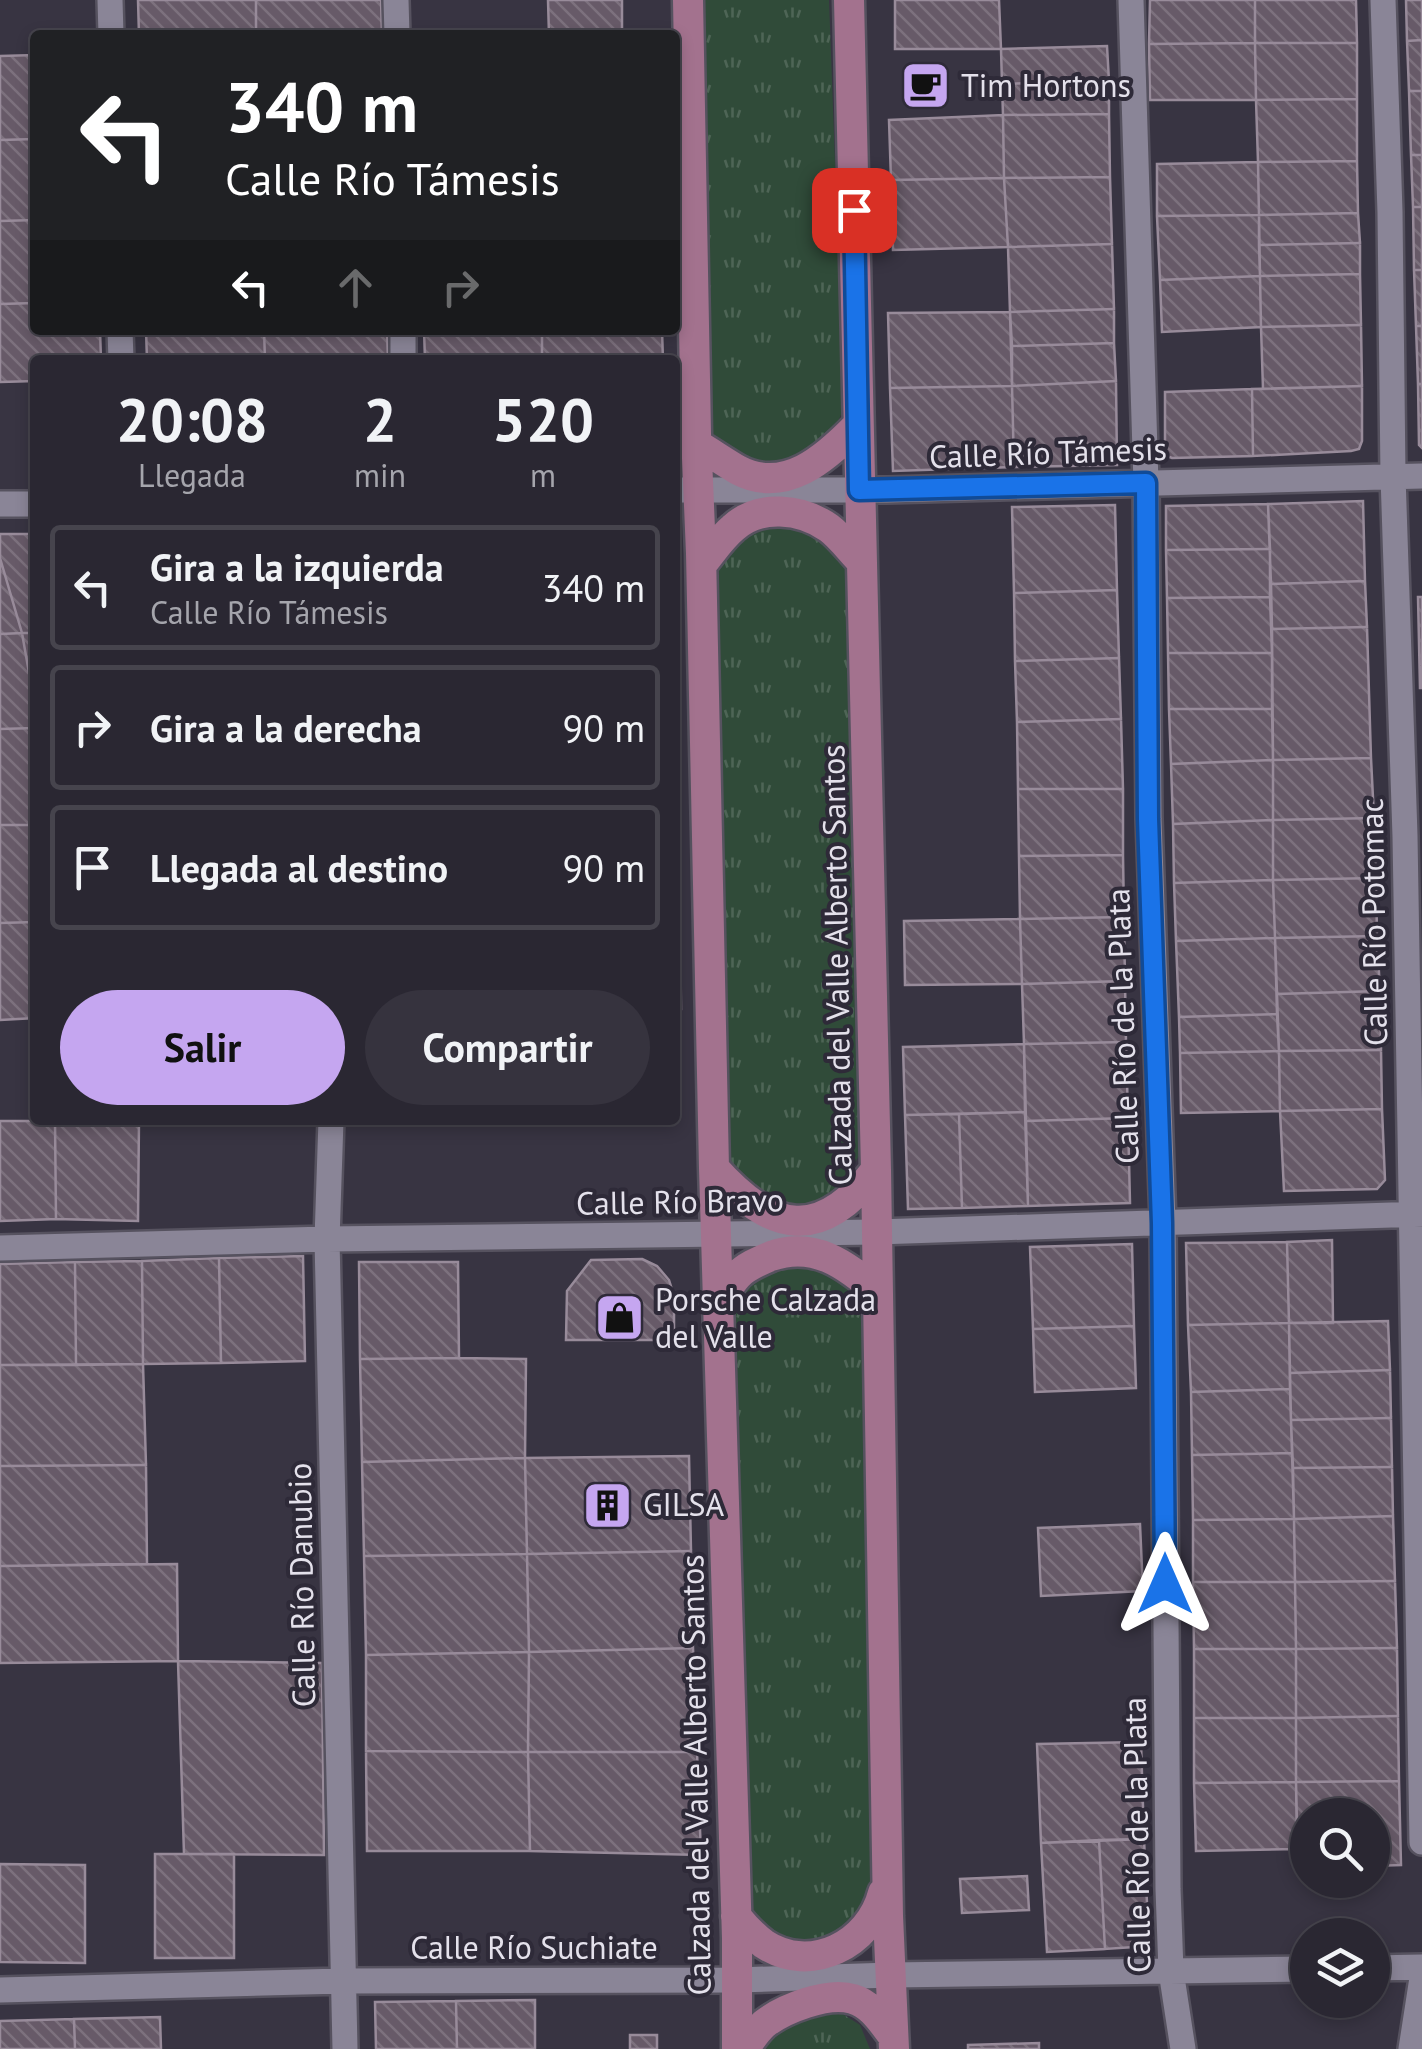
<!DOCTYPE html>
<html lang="es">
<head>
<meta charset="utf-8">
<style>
	body { margin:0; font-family:"PT Sans",sans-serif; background:#36333e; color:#f1f3f6; height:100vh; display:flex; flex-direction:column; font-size:38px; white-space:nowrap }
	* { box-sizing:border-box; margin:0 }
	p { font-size:32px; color:#a5a5ac }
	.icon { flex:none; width:55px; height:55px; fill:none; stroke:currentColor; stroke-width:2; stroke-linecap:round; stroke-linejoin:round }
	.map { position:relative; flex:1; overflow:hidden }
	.details { position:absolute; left:30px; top:355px; width:650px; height:770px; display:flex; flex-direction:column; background:#2a2732; border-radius:10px; box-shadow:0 5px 15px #0003,0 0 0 2px #46444d }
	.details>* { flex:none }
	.hud { position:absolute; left:30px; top:30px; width:650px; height:305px; border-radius:10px; box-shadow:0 5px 15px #0003,0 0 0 2px #46444d; background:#202124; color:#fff; overflow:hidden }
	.buttons { position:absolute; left:1290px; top:1798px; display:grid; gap:20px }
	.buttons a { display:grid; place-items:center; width:100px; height:100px; border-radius:50%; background:#2a2732; box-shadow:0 5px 15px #0003,0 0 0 2px #46444d; font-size:50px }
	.pin { position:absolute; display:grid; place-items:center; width:85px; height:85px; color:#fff; margin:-42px; border-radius:20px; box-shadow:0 5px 15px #0006 }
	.me { position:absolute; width:110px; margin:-55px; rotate:0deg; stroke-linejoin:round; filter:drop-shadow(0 0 8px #0008) }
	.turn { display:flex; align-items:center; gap:35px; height:210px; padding:0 30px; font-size:45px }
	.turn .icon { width:130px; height:130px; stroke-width:2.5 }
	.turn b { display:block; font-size:70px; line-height:85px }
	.lanes { display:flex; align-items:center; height:95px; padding:0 30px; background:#0003; justify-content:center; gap:50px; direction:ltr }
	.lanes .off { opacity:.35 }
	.eta { display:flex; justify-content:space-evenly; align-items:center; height:170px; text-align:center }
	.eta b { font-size:60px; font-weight:600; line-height:70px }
	.primary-button { display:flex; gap:20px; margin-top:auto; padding:20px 30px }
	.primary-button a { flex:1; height:115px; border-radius:60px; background:#c5a6f0; color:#111; font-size:40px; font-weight:600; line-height:115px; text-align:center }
	.primary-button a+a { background:#36333e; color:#f1f3f6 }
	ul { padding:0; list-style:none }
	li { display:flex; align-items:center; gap:30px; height:125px; margin:0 20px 15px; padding:0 10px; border:5px solid #46444d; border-radius:10px }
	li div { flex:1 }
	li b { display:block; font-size:38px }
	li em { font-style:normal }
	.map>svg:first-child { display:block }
	.park { fill:url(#park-tufts) }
	.building { fill:url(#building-back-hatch); stroke:#988b9a; stroke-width:2.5 }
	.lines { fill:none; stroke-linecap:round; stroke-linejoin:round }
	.minor-casing { stroke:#56525f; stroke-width:30 }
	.major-casing { stroke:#56525f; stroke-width:35 }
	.minor { stroke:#8a8597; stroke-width:25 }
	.major { stroke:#a3728e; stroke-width:30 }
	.route-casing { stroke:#114b97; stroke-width:25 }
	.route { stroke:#1a73e8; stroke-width:18 }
	.labels { text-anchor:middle; stroke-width:8; stroke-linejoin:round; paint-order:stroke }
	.poi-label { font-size:32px; fill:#e4e1eb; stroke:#2e2a38; text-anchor:start }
	.street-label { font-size:32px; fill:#e4e1eb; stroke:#2e2a38 }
</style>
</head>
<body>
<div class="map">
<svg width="1422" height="2049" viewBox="0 0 1422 2049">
	<defs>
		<pattern id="park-tufts" width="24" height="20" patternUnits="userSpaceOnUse" patternTransform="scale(2.5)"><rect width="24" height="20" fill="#304b39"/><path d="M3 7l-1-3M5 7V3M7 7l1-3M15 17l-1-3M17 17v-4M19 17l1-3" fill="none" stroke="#4e6556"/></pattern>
		<pattern id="building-back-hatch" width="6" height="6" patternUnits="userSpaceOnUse" patternTransform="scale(2.5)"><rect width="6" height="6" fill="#675a68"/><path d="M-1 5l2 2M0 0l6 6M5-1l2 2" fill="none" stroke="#7d717e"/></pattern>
	</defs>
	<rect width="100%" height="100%" fill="#383442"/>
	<!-- park -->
	<path class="park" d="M700 0H829L844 408 826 448 790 470 741 467 711 445Z
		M796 522 827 539 846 570 860 1154 840 1188 809 1205 771 1206 722 1160 710 578 731 543 764 523Z
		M817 1258 848 1283 863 1323 874 1899 817 1953 752 1928 739 1890 727 1307 748 1277Z
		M835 2009 860 2025 870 2049H753L767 2030Z"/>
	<!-- building -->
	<path class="building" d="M138 0H256V35H139Z
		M256 0H381L382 35H256Z
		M548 0H622V35H549Z
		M895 0H999L1001 49H895Z
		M1150 0H1255V43L1149 44Z
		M1255 0H1356L1357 43H1255Z
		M1406 0H1422V40L1407 41Z
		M1422 40V91H1409L1407 41Z
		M1255 43H1357V99L1256 100Z
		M1255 43 1256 100H1150L1149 44Z
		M1107 46 1109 81 1002 84 1001 49Z
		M35 55V139L0 140V56Z
		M905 73H946L947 99 905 100Z
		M1109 81V114L1003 115 1002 84Z
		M1409 91H1422V155H1411Z
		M1357 99V161L1258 162 1256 100Z
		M1109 114 1110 177 1004 178 1003 115Z
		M1003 115 1004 178 891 180 889 120Z
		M35 139V220L0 221V140Z
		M1411 155H1422V207H1413Z
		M1357 161 1358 213 1259 215 1258 162Z
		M1258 162 1259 215 1157 216V164Z
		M1110 177 1112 244 1008 247 1004 178Z
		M1004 178 1008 247 893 250 891 180Z
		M1413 207H1422V270H1414Z
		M1358 213 1360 243 1259 245V215Z
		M1259 215 1260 276 1160 280 1157 216Z
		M35 220V303L0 304V221Z
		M1360 243V274L1260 276 1259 245Z
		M1112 244 1114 309 1010 312 1008 247Z
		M1414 270H1422V326H1416Z
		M1360 274 1361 325 1261 327 1260 276Z
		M1260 276 1261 327 1162 332 1160 280Z
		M35 303V330H100L101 360H35V381L0 382V304Z
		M1114 309V343L1012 346 1010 312Z
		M1010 312 1012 386 890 388 888 313Z
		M1361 325 1362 386 1263 389 1261 327Z
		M1416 326H1422V384H1418Z
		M146 330H264L265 360H147Z
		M264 330H387L388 360H265Z
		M424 330H542V360H425Z
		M542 330H662L663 360H542Z
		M1114 343 1116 381 1012 386V346Z
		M1116 381 1117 465 1014 467 1012 386Z
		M1418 384H1422V448L1419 445Z
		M1012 386 1014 467 893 471 890 388Z
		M1362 386V441L1359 449 1351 451 1253 456 1252 389Z
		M1252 389 1253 456 1172 458 1167 456 1165 451V392Z
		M1363 501 1365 581 1271 584 1268 504Z
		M1268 504 1270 549 1166 550V506Z
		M1115 505 1117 590 1014 593 1012 507Z
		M0 534H35V633H22L0 558Z
		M1270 549V597L1167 598 1166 550Z
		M0 558 22 633 0 634Z
		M1365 581 1367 627 1272 629 1271 584Z
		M1117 590 1119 658 1015 661 1014 593Z
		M1270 597 1272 653H1168L1167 598Z
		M1418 597H1422V688H1420Z
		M1367 627 1371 758 1273 760 1272 629Z
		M22 633H35V707Z
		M22 633 35 707V728L0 729V634Z
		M1168 653H1272V709H1169Z
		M1119 658 1121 719 1017 722 1015 661Z
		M1169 709H1272L1273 760 1171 764Z
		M1121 719 1123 789H1018L1017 722Z
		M35 728V825H0V729Z
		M1371 758 1374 818 1273 820V760Z
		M1273 760V820L1173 824 1171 764Z
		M675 779H677L676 846H675Z
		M1018 789H1123V855L1019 856Z
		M1374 818 1376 878 1273 880V820Z
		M1273 820V880L1174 883 1173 824Z
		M0 825H35V922L0 923Z
		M675 846H676L680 914H675Z
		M1123 855 1124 917 1020 919 1019 856Z
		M1376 878 1377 936 1275 938 1273 880Z
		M1273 880 1275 938 1176 941 1174 883Z
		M675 914H680L681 1009H675Z
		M1124 917 1125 981 1022 984 1020 919Z
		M1020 919 1022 984 905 985 904 921Z
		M35 922V1018L0 1020V923Z
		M1377 936 1380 991 1277 994 1275 938Z
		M1275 938 1277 1014 1179 1017 1176 941Z
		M1125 981 1126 1042 1024 1044 1022 984Z
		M1380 991 1381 1050 1279 1051 1277 994Z
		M1277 1014 1279 1051 1180 1053 1179 1017Z
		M1126 1042 1128 1118 1026 1121 1024 1044Z
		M1024 1044 1025 1112 905 1115 903 1047Z
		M1381 1050 1382 1109 1280 1111 1279 1051Z
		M1279 1051 1280 1111 1181 1113 1180 1053Z
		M1382 1109 1385 1180 1377 1189 1284 1191 1280 1111Z
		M1025 1112 1028 1206 962 1208 959 1114Z
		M959 1114 962 1208 908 1209 905 1115Z
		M1128 1118 1130 1203 1028 1206 1026 1121Z
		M139 1120 138 1221 56 1219 55 1121Z
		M0 1121H55L56 1219 0 1221Z
		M1332 1240 1333 1323H1289L1287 1242Z
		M1287 1242 1289 1323 1188 1325 1186 1243Z
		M1132 1244 1134 1326 1033 1329 1030 1247Z
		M303 1256 305 1361 221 1363 219 1258Z
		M219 1258 221 1363 143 1364 142 1261Z
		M642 1259 657 1266 669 1280 674 1296V1340H566L567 1291 591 1260Z
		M142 1261 143 1364 76 1365 75 1262Z
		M75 1262 76 1365H0V1264Z
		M359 1262H458L459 1358 360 1359Z
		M1388 1321 1390 1370 1290 1373 1289 1323Z
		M1289 1323 1290 1389 1191 1392 1188 1325Z
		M1134 1326 1136 1388 1035 1392 1033 1329Z
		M459 1358 526 1359 525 1458 362 1462 360 1359Z
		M143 1364 146 1465 0 1466V1365Z
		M1390 1370 1391 1418 1291 1420 1290 1373Z
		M1290 1389 1292 1453 1192 1455 1191 1392Z
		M1391 1418 1392 1467 1293 1468 1291 1420Z
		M1292 1453 1294 1519 1193 1520 1192 1455Z
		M689 1456 691 1551 527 1554 525 1458Z
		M525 1458 527 1554 364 1556 362 1462Z
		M146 1465 147 1564 0 1566V1466Z
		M1392 1467 1393 1516 1294 1519 1293 1468Z
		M1393 1516 1395 1581 1295 1582 1294 1519Z
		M1294 1519 1295 1582H1193V1520Z
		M1140 1524 1143 1591 1041 1596 1038 1528Z
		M691 1551 693 1648 529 1652 527 1554Z
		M527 1554 529 1652 366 1655 364 1556Z
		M177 1564 178 1661 0 1663V1566Z
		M1395 1581 1397 1648 1296 1649 1295 1582Z
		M1193 1582H1295L1296 1649H1194Z
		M693 1648 697 1752H528L529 1652Z
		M1397 1648 1398 1716 1296 1718V1649Z
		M1194 1649H1296V1718H1194Z
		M529 1652 528 1752 366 1751V1655Z
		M178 1661 322 1663 324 1855 184 1854Z
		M1398 1716 1399 1781 1296 1782V1718Z
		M1194 1718H1296V1782L1194 1783Z
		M1141 1742 1144 1839 1041 1843 1037 1744Z
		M366 1751 528 1752 530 1851H367Z
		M528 1752H697L701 1855 530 1851Z
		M1399 1781 1401 1865 1372 1866V1815H1308V1867H1298L1296 1782Z
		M1296 1782 1297 1849 1196 1851 1194 1783Z
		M1144 1839 1149 1946 1105 1949 1099 1840Z
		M1099 1840 1105 1949 1047 1952 1041 1843Z
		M155 1854H234V1958H155Z
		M0 1864 85 1865V1963L0 1962Z
		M1027 1876 1029 1910 962 1913 960 1879Z
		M535 2000V2049H457L456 2001Z
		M456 2001 457 2049H376L375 2002Z
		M160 2017 161 2049H75L74 2019Z
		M74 2019 75 2049H0V2021Z
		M630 2035H657V2049H630Z
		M1039 2043V2049H968V2045Z"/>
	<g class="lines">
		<defs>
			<path id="minor" d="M110 0 111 35
				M396 0 397 35
				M1131 0 1146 483 1149 819 1163 1223 1168 1889 1171 1971 1183 2049
				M1383 0 1390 212 1393 476 1405 836 1422 1842
				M120 330 121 360
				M403 330V360
				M675 490H887L1422 476
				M0 504H35
				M331 1120 327 1239 345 2049
				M0 1248 327 1239 877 1232 1422 1214
				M1372 1968 1422 1967
				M0 1990 343 1981 737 1980 891 1975 1308 1969
				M1411 2049 1422 1978"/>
			<path id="major" d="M688 0 696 434 701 553 714 1168 737 1938V2049
				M849 0 876 1170 888 1916 894 2049
				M696 444C710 452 724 462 738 470 785 495 826 458 857 426
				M702 564C712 552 721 538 733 528 759 504 801 508 829 528 841 537 851 551 862 562
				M714 1168C772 1233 820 1243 876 1170
				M718 1302C724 1294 730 1284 737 1276 745 1267 759 1261 771 1256 815 1241 844 1264 877 1291
				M736 1916C744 1926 753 1936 764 1944 811 1975 870 1944 883 1893
				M744 2049C750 2041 756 2031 764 2024 783 2009 828 1991 853 1999 871 2004 882 2022 893 2036"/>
		</defs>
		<!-- minor casing -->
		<use href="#minor" class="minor-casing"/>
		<!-- major casing -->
		<use href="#major" class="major-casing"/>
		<!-- minor -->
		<use href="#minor" class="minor"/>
		<!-- major -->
		<use href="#major" class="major"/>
	</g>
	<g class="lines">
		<defs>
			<path id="route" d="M854 210 859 490 1146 483 1148 819 1162 1223 1165 1584"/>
		</defs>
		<!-- route casing -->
		<use href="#route" class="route-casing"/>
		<!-- route -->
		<use href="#route" class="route"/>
	</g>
	<!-- icons -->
	<defs>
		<symbol id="cafe-square" viewBox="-11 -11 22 22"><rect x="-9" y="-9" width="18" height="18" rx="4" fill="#c5a6f0" stroke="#2e2a38"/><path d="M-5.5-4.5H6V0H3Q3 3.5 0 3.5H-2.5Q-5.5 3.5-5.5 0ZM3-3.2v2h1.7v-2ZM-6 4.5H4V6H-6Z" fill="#111"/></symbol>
		<symbol id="shop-square" viewBox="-11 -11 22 22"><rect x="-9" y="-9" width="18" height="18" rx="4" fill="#c5a6f0" stroke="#2e2a38"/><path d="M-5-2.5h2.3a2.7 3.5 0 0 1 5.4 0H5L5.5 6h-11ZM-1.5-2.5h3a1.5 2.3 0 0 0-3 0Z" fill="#111"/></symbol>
		<symbol id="building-square" viewBox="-11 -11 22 22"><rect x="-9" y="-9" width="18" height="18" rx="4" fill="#c5a6f0" stroke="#2e2a38"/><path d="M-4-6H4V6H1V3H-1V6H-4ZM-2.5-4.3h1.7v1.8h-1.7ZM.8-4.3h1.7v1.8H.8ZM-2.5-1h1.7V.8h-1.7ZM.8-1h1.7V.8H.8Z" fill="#111"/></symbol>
	</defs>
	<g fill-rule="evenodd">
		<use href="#cafe-square" x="898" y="58" width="55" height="55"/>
		<use href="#shop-square" x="592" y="1290" width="55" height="55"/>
		<use href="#building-square" x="580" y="1478" width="55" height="55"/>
	</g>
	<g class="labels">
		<!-- poi labels -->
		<g class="poi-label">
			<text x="961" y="97">Tim Hortons</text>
			<text x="655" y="1311">Porsche Calzada<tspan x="655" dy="37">del Valle</tspan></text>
			<text x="643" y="1516">GILSA</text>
		</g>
		<!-- street labels -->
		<g class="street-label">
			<text transform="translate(1048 453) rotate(-2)" y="11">Calle Río Támesis</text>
			<text transform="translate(1374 922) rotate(-91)" y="11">Calle Río Potomac</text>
			<text transform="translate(837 965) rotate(-91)" y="11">Calzada del Valle Alberto Santos</text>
			<text transform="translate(1123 1026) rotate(-92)" y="11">Calle Río de la Plata</text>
			<text transform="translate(680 1202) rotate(-1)" y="11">Calle Río Bravo</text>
			<text transform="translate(302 1585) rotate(-91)" y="11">Calle Río Danubio</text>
			<text transform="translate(696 1775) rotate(-91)" y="11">Calzada del Valle Alberto Santos</text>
			<text transform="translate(1137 1835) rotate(-91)" y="11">Calle Río de la Plata</text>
			<text x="534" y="1959">Calle Río Suchiate</text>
		</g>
	</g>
</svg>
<div class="buttons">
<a><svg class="icon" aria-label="search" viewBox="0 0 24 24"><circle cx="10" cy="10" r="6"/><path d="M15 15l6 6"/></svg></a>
<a><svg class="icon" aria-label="layers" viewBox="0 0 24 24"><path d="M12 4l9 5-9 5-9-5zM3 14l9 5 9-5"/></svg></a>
</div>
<div class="pin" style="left:854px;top:210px;background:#d93025"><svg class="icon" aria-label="arrive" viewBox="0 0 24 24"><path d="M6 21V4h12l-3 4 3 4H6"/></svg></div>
<svg class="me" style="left:1165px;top:1584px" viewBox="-20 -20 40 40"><path d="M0-17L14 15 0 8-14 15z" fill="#1a73e8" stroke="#fff" stroke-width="4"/></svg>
<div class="hud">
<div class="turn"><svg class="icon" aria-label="left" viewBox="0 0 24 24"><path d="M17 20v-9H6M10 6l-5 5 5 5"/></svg><div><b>340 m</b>Calle Río Támesis</div></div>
<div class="lanes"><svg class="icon" aria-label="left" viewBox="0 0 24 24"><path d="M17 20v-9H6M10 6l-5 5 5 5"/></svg><svg class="icon off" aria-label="ahead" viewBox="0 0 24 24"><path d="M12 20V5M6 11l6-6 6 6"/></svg><svg class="icon off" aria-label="right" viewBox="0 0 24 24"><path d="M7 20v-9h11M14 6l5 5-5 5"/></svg></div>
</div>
<section class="details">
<div class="eta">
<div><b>20:08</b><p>Llegada</p></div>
<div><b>2</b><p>min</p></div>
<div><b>520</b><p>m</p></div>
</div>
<ul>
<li><svg class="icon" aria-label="left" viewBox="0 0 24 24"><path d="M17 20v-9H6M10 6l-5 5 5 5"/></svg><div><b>Gira a la izquierda</b><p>Calle Río Támesis</p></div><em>340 m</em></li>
<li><svg class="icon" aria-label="right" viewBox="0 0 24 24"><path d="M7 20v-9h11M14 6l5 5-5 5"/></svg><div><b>Gira a la derecha</b></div><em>90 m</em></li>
<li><svg class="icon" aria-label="arrive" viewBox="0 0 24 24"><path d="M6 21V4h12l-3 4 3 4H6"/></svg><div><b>Llegada al destino</b></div><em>90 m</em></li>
</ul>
<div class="primary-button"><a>Salir</a><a>Compartir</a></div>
</section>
</div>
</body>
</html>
